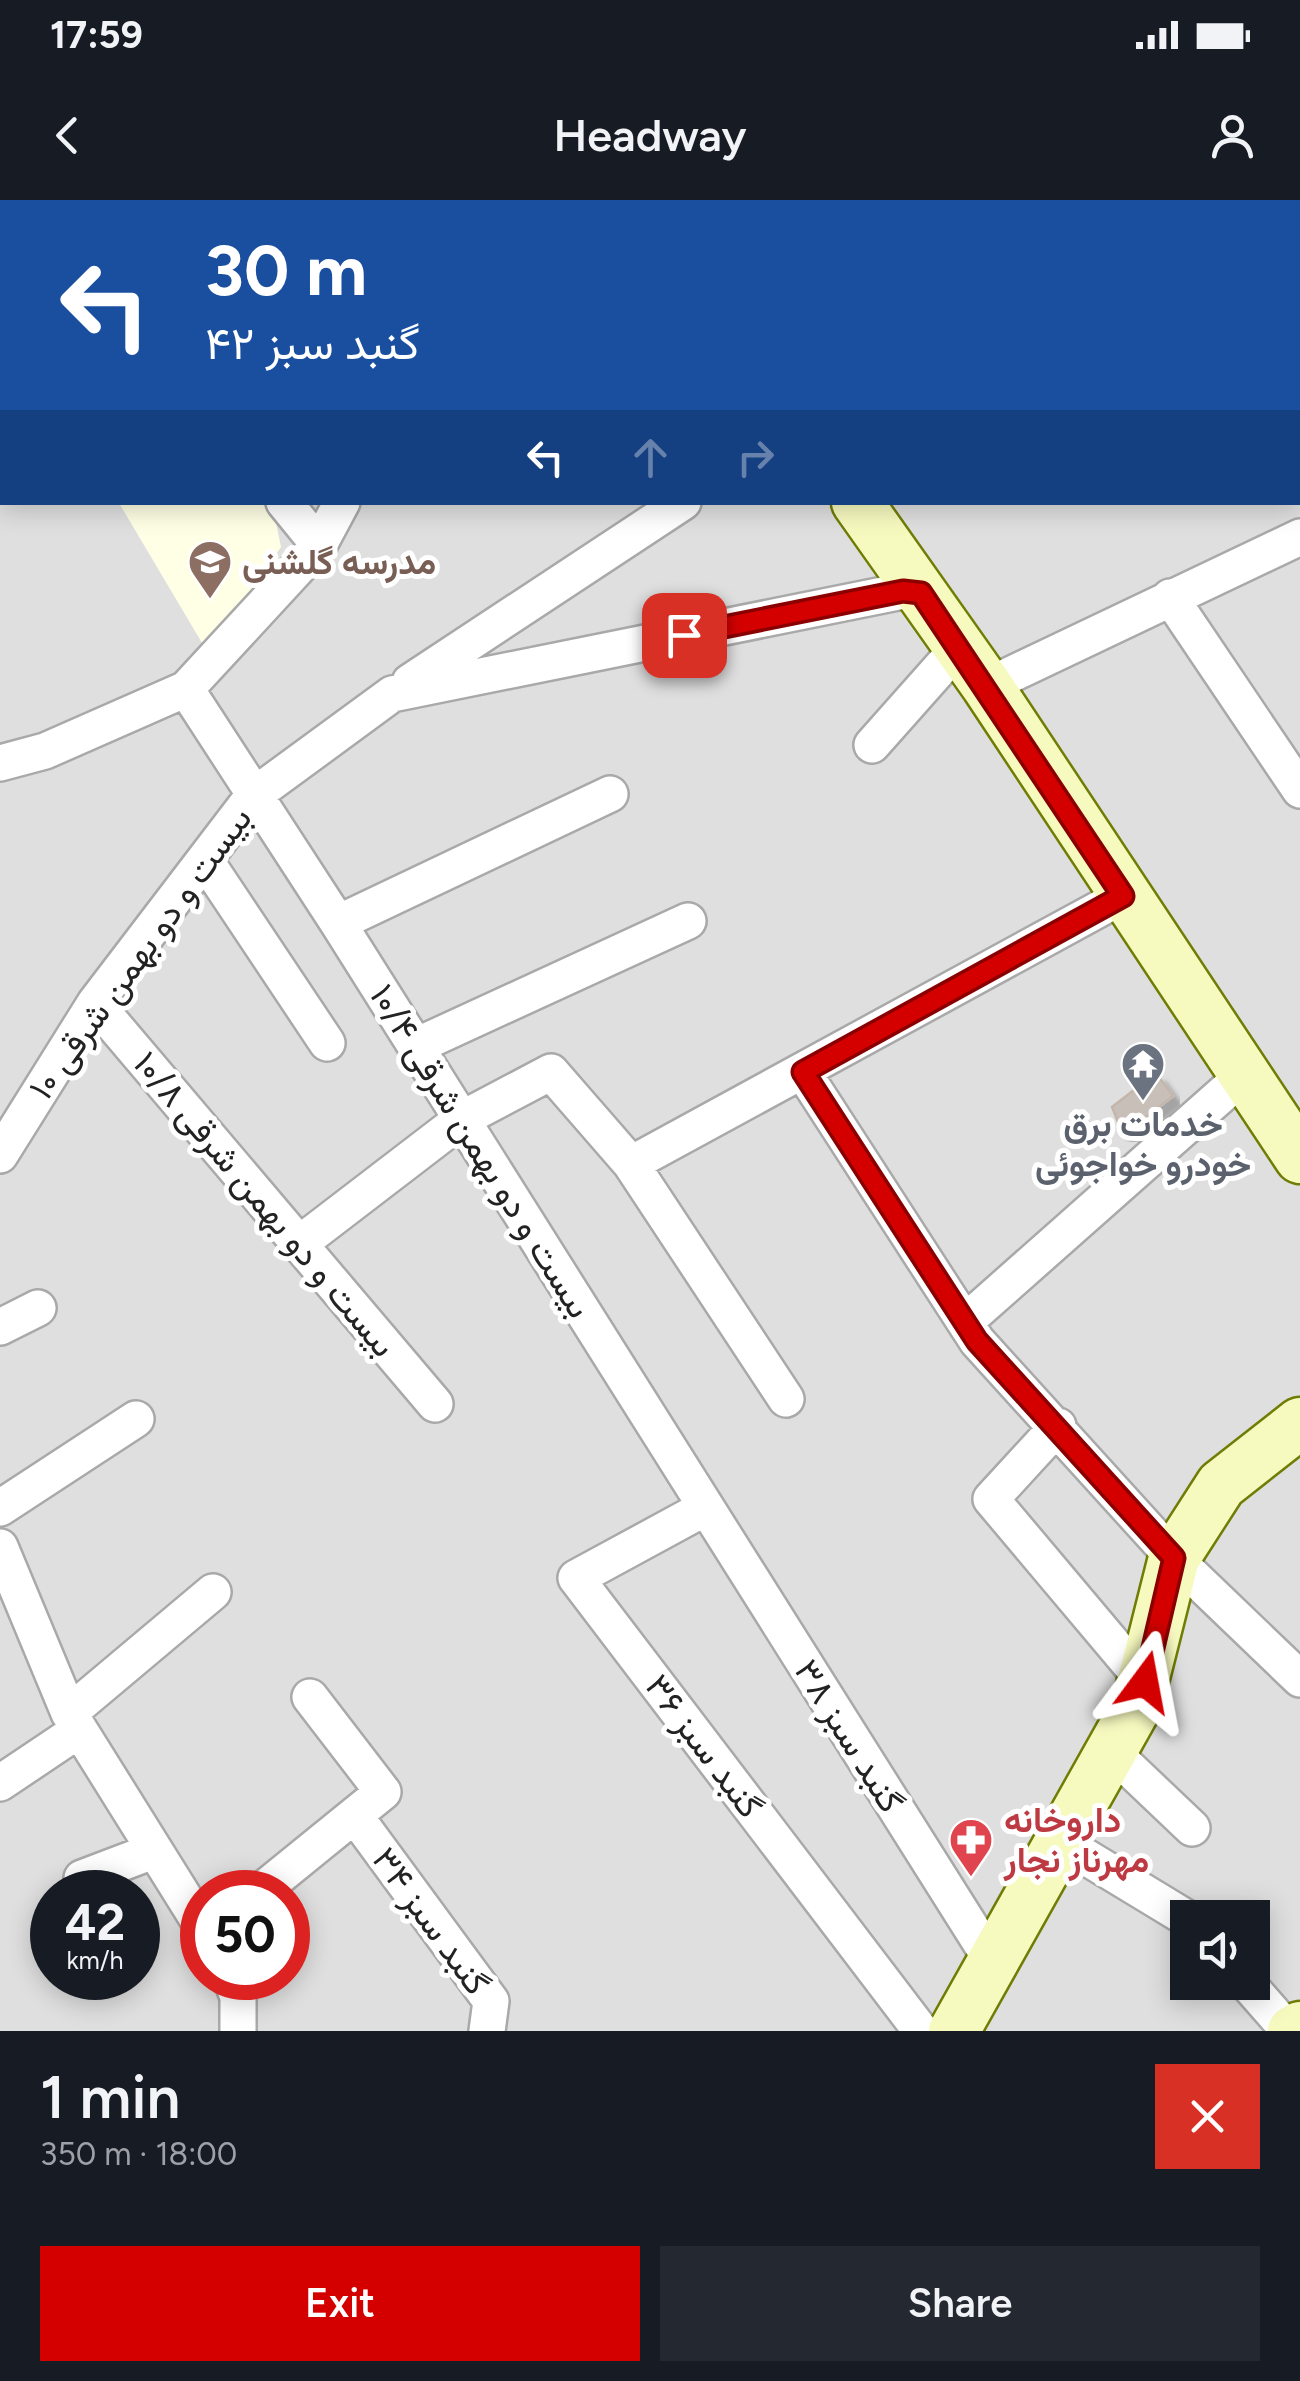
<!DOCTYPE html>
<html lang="en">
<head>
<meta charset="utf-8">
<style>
	body { margin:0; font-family:Figtree,Vazirmatn,sans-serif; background:#242831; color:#f1f3f6; height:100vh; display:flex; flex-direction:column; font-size:38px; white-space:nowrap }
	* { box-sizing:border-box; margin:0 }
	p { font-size:32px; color:#9ea1a6 }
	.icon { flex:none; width:55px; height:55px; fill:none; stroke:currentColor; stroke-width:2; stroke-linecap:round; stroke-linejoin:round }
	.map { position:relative; height:1831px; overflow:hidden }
	.sheet { display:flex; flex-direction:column; background:#171b24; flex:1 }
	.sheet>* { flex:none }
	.top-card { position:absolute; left:0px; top:0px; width:1300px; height:305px; box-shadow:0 5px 25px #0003; background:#1a4fa0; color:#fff; overflow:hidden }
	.tools { position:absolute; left:1170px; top:1700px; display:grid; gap:20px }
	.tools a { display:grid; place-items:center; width:100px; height:100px; border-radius:0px; background:#171b24; box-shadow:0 5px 25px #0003; font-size:50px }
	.speed { position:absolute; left:30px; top:1670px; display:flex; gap:20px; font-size:50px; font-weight:700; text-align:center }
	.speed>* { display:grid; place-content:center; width:130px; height:130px; border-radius:50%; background:#171b24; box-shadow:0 5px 25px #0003; line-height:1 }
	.speed small { font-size:25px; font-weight:400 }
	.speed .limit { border:15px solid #d22; background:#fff; color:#111 }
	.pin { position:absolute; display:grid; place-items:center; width:85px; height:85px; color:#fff; margin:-42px; border-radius:20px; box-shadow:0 5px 15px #0006 }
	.me { position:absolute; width:110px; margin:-55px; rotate:13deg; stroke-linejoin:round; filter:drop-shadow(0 0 8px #0008) }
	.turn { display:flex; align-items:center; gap:35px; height:210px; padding:0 40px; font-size:45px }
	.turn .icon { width:130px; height:130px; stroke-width:2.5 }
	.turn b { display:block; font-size:70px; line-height:85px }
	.lanes { display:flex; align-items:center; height:95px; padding:0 40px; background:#0003; justify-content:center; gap:50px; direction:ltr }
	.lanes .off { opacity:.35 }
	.round { display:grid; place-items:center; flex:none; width:105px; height:105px; border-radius:0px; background:#242831 }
	.head { display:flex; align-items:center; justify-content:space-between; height:170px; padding:0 40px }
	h1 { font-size:60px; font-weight:600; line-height:75px }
	.primary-button { display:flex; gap:20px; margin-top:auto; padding:20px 40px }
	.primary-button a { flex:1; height:115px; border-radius:0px; background:#d40000; color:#fff; font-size:40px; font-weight:600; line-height:115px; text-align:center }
	.primary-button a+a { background:#242831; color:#f1f3f6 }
	.status { display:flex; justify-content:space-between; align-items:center; height:70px; padding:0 50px; background:#171b24; direction:ltr }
	.status svg { height:28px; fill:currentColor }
	header { display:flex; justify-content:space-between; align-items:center; height:130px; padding:0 40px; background:#171b24; font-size:45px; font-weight:600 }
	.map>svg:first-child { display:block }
	.residential { fill:#e0dfdf; fill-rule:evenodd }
	.education { fill:#ffffe5 }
	.building { fill:#c7bfb8; stroke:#c4b6ab; stroke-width:2.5; filter:url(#shadow) }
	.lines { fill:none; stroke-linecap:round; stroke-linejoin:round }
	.street-casing { stroke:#a9a9a9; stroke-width:40 }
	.secondary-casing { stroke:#707d05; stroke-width:55 }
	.street { stroke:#fff; stroke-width:35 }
	.secondary { stroke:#f7fabf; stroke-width:50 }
	.route-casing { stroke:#8a0000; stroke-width:25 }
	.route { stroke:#d40000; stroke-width:18 }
	.labels { text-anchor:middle; stroke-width:10; stroke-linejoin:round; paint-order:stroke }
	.education-label { font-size:35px; font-weight:bold; fill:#785e54; stroke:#fff; text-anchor:start }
	.street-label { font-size:35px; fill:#222; stroke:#fff }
	.worship-label { font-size:35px; font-weight:bold; fill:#5b616d; stroke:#fff }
	.health-label { font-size:35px; font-weight:bold; fill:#be3a42; stroke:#fff; text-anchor:start }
</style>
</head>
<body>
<div class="status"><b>17:59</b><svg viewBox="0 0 49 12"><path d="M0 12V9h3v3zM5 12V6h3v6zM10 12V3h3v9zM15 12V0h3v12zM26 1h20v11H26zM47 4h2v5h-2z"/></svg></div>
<header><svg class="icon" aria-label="back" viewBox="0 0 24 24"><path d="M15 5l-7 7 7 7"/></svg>Headway<svg class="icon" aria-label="person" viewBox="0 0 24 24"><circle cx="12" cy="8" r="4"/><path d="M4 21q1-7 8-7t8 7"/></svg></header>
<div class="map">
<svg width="1300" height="1831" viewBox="0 0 1300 1831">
	<defs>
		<filter id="shadow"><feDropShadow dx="9" dy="9" stdDeviation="2.5" flood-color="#0004"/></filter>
	</defs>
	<rect width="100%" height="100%" fill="#f2efe9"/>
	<!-- residential -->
	<path class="residential" d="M0 0H1300V1831H0ZM2 2H1298V302H2ZM52 1692H138V1778H52ZM202 1692H288V1778H202ZM1188 1718H1252V1782H1188Z"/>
	<!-- education -->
	<path class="education" d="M119 303H272L281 347 208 453Z"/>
	<!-- building -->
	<path class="building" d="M1156 873 1173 896 1123 935 1112 907Z"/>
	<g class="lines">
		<defs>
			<path id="street" d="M221 0 223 2
				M349 0 351 2
				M462 2V0
				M836 2 839 0
				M1243 2 1248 0
				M1298 60 1300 63
				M0 147 2 145
				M284 302 319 345
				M1170 397 1300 590
				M410 482 683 302
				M987 486 1300 337
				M186 489 338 723 994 1764
				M872 545 959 447
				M0 563 45 551 186 489 319 345 342 302
				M205 660 327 843
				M338 723 610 594
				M95 803 435 1204
				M416 846 688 721
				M803 872 977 1141 1174 1358 1300 1479
				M0 955 95 803 253 596 392 494 903 391 921 393
				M299 1044 462 919 551 872 631 964
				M965 1122 1244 875
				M0 1127 38 1108
				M786 1199 631 964 1123 696
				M1058 1226 991 1299 1145 1482
				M0 1308 136 1219
				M705 1308 576 1378 921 1831
				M0 1347 69 1513 202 1726
				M69 1513 213 1392
				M1111 1551 1192 1628
				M0 1583 79 1530
				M355 1616 491 1801 487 1831
				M1061 1642 1188 1719
				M82 1678 153 1651
				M260 1692 383 1592 310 1497
				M231 1778 238 1797V1831
				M1246 1782 1289 1831"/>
			<path id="secondary" d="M644 0 645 2
				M857 302 987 486 1300 958
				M954 1831 1137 1505 1174 1358 1221 1285 1300 1223
				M1293 1831 1300 1827"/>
		</defs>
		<!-- street casing -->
		<use href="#street" class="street-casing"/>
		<!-- secondary casing -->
		<use href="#secondary" class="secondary-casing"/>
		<!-- street -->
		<use href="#street" class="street"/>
		<!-- secondary -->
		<use href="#secondary" class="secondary"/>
	</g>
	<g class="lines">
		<defs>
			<path id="route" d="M684 435 903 391 921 393 1123 696 803 872 977 1141 1174 1358 1145 1482"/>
		</defs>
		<!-- route casing -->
		<use href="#route" class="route-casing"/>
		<!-- route -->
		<use href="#route" class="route"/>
	</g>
	<!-- icons -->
	<defs>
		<symbol id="school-pin" viewBox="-11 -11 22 30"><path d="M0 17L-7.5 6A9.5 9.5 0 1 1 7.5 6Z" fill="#8d6e63" stroke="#fff"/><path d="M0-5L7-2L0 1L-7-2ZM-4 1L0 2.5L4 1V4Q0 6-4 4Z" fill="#fff"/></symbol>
		<symbol id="temple-pin" viewBox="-11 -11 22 30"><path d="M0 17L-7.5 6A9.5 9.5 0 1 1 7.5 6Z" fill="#6b7280" stroke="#fff"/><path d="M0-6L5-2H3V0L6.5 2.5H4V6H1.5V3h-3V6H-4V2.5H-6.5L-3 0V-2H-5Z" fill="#fff"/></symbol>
		<symbol id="pharmacy-pin" viewBox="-11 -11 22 30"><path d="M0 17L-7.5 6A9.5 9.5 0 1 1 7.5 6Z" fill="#e0444e" stroke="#fff"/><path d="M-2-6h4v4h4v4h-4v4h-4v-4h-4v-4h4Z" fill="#fff"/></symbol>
	</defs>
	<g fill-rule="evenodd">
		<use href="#school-pin" x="185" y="337" width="50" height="68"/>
		<use href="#temple-pin" x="1118" y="839" width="50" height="68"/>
		<use href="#pharmacy-pin" x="946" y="1615" width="50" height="68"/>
	</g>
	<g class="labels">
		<!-- education labels -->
		<g class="education-label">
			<text x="242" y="374">مدرسه گلشنی</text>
		</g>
		<!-- street labels -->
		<g class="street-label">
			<text transform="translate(140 753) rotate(-54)" y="12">بیست و دو بهمن شرقی ۱۰</text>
			<text transform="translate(481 951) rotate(58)" y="12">بیست و دو بهمن شرقی ۱۰/۴</text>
			<text transform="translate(265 1004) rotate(50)" y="12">بیست و دو بهمن شرقی ۱۰/۸</text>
			<text transform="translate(849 1536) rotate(58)" y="12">گنبد سبز ۳۸</text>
			<text transform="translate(704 1546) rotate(53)" y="12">گنبد سبز ۳۶</text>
			<text transform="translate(431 1721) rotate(54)" y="12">گنبد سبز ۳۴</text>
		</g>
		<!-- worship labels -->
		<g class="worship-label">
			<text x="1143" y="936">خدمات برق<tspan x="1143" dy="40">خودرو خواجوئی</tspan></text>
		</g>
		<!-- health labels -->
		<g class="health-label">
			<text x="1004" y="1632">داروخانه<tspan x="1004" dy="40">مهرناز نجار</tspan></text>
		</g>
	</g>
</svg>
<div class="tools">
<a><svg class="icon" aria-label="sound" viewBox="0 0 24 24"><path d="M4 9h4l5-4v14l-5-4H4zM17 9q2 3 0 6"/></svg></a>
</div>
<div class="speed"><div>42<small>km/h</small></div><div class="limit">50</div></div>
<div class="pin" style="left:684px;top:435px;background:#d93025"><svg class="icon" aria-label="arrive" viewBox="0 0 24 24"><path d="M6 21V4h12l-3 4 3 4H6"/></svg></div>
<svg class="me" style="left:1145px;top:1482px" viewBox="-20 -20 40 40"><path d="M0-17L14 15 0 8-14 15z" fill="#d40000" stroke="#fff" stroke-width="4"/></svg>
<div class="top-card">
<div class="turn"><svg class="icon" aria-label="left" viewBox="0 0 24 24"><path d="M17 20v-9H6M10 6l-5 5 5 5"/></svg><div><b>30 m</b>گنبد سبز ۴۲</div></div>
<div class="lanes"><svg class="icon" aria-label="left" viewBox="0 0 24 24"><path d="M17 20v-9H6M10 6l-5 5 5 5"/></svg><svg class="icon off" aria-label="ahead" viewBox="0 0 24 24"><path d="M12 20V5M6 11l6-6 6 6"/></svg><svg class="icon off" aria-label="right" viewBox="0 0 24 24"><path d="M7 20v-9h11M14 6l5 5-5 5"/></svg></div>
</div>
</div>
<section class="sheet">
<div class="head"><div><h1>1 min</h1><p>350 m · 18:00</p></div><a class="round" style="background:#d93025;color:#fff"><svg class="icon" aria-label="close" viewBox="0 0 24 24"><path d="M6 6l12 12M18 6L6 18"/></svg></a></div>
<div class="primary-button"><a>Exit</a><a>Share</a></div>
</section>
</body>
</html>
